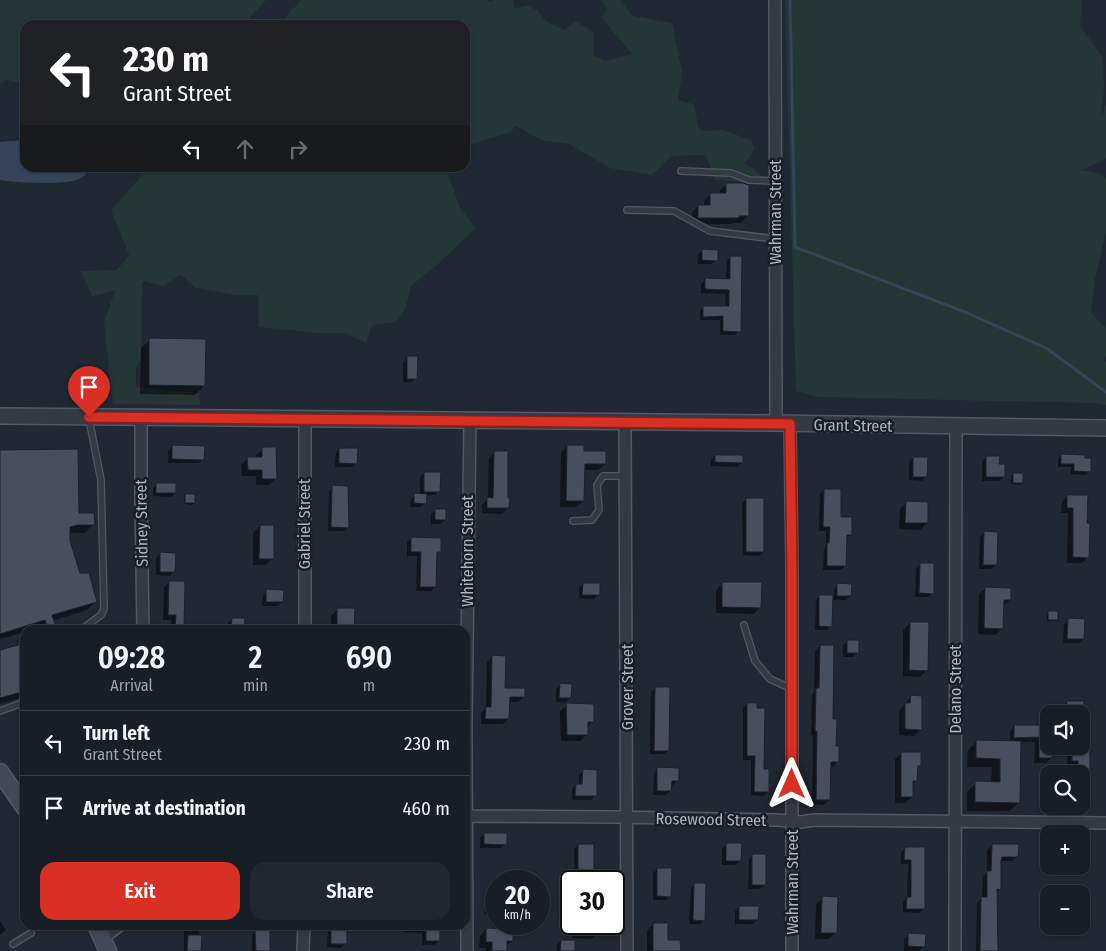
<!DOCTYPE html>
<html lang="en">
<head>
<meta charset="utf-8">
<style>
	body { margin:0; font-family:"Fira Sans Condensed",sans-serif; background:#21272e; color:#f1f3f6; height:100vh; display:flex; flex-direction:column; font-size:19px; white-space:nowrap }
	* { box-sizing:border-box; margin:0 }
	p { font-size:16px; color:#9fa2a7 }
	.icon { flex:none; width:28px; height:28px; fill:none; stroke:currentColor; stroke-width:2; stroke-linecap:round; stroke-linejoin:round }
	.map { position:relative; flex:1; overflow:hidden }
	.drawer { position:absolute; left:20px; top:625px; width:450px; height:305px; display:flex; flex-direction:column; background:#181e26; border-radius:15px; box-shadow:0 1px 4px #0004,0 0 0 1px #363c43 }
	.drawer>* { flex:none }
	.top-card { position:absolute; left:20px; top:20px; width:450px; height:152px; border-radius:15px; box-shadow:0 1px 4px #0004,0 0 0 1px #363c43; background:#202124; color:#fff; overflow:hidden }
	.tools { position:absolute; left:1040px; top:705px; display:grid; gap:10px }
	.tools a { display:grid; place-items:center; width:50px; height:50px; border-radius:10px; background:#181e26; box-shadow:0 1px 4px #0004,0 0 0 1px #363c43; font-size:25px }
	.speed { position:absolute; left:485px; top:870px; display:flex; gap:10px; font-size:25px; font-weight:700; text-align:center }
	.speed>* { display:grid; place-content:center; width:65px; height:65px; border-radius:50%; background:#181e26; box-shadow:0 1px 4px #0004,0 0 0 1px #363c43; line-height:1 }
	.speed small { font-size:12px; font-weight:400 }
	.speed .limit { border:2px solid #111; border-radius:8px; background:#fff; color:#111 }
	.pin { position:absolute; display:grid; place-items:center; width:42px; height:42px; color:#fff; margin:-51px -21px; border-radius:50% 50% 50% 0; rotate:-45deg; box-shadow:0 0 5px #0007 }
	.pin .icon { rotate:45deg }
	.me { position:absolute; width:55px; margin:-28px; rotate:0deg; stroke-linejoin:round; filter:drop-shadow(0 0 4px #0008) }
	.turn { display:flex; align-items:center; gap:18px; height:105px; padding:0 20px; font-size:22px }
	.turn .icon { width:65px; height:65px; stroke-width:2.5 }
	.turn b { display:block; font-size:35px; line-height:42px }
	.lanes { display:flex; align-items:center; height:48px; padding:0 20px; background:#0003; justify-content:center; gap:25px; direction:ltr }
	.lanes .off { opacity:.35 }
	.eta { display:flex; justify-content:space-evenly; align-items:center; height:85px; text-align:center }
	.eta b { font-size:30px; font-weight:600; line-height:35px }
	.button { display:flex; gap:10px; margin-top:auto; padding:10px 20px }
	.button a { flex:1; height:58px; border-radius:15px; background:#d93025; color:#fff; font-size:20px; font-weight:600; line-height:58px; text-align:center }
	.button a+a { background:#21272e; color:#f1f3f6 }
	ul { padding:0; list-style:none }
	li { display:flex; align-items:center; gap:15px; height:65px; padding:0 20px; border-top:1px solid #363c43 }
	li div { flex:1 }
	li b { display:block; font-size:19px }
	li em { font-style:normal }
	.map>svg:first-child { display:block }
	.green { fill:#253636 }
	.water { fill:#364459 }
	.shadow { fill:#0007 }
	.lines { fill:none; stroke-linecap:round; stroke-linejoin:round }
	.stream { stroke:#364459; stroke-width:3 }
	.building { fill:#474f5d; stroke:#1b212a }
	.service-casing { stroke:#515862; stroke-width:8 }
	.minor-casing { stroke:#515862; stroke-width:14 }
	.tertiary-casing { stroke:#515862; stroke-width:18 }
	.secondary-casing { stroke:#515862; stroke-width:19 }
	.service { stroke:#343a44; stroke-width:5.5 }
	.minor { stroke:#343a44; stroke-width:11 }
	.tertiary { stroke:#343a44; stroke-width:15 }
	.secondary { stroke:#424956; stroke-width:16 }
	.route-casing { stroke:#8d1f18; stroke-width:12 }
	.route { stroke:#d93025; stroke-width:9 }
	.labels { text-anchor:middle; stroke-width:5; stroke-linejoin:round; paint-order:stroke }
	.street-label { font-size:16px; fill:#adb5c1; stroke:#191f28 }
</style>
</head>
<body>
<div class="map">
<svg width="1106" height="951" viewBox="0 0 1106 951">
	<rect width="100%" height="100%" fill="#202833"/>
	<!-- green -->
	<path class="green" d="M0 0H266L243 25H25V84L7 80 0 84Z
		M301 0H486L492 2 493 0H513L514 9 526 5 537 10 546 21 564 30 575 21 594 32V56L605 61 632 54 601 17 607 9 601 0H620L633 16 672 23 682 73 678 100 693 104 700 131 723 130 751 140 755 149 745 163 761 175 759 184 714 179 706 155 671 156 652 175 610 168 569 144 541 140 516 126 509 133 465 146V25H278Z
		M785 0H1082L1080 26 1103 58 1104 89 1101 117 1106 103V158L1102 161 1081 170 1101 174 1106 179V232L1095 279 1091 313 1106 328V356L1103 359 1106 362V405L1092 403 818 397 796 391Z
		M149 168H446L460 208 476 228 437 265 411 286 406 307 397 322 372 325 366 343 345 333H318L259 327 258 295H235L196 288 181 275 163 286 142 281 141 359 136 367V387L199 393 200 405 113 404 104 322 115 291 92 296 81 271 117 270 129 255 111 210Z"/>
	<!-- water -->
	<path class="water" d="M25 140V168H90C88 172 84 177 79 179 68 185 14 183 0 180V142Z"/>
	<!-- shadow -->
	<path class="shadow" d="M727 184 747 216 741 223H733L732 224H692V212L698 206H704V201L711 194H720V190Z
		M703 250 716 260 712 264H698V254Z
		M731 257 739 331 735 335H720V320H700V311L704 307H725L726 294 701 293V284L706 279 726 280 727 261Z
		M150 340 204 386 195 395 140 394 141 348Z
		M408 357 416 378 412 382H403V362Z
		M567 446 583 452 605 464 598 470H583V501L576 507H560L561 453Z
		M172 447 203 459 199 463H168V451Z
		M263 449 275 479 269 485H256V476H242L241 465 248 458H256V455Z
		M340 449 356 463 352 467H335L336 453Z
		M0 452 78 515 93 524 85 533H69V542L79 574 96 601 87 610 52 621 55 630H37L36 628 25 630V632L0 639Z
		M495 452 508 508 502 514 482 513V505L488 498 489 458Z
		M1062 455 1090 471 1086 475 1071 474V467H1058V459Z
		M715 456 742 462 738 467 711 466V460Z
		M987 457 1004 477 1000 481H982V461Z
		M913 458 926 476 922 481 909 480V462Z
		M424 473 439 491 435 495H425V503L421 507H410L411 499 415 495H420V477Z
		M1013 474 1022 483 1020 485 1011 484V476Z
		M157 484 175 493 171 497 153 496V488Z
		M333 487 348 527 344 531H328L329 491Z
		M824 490 850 534 846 538 845 566 841 570H823L824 549 826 546V531H819L820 494Z
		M186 495 194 503 192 505 184 504V497Z
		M1067 496 1086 525 1088 557 1082 563H1067L1068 513H1061L1062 502Z
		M747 499 763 552 759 556 743 555 742 503Z
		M906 503 927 523 920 530 899 529 900 509Z
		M436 510 445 520 440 524H431V514Z
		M260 526 272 558 266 565H253V533Z
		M984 533 996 565 992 569H979L980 537Z
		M412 538 439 552 436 555 435 587 431 591H416L417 556H407V542Z
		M161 554 174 571 170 576 156 575V558Z
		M920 564 933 593 928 597H915L916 568Z
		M169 582 183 630H188H171V620H163L164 587Z
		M723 583 760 607 754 614 716 613V590Z
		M583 584 599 594 594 599 579 598V588Z
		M838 585 850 596 846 600H831V626L827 630H815L816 600 820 596H834V589Z
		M986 588 1010 600 1003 606 1002 628 995 635 978 634 979 594Z
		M267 591 282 602 278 606H262L263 595Z
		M338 609 353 630H331V616Z
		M1049 612 1057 620 1055 621H1047V614Z
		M232 619 243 630H228V623Z
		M1068 620 1083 639 1079 643H1063L1064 624Z
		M910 623 927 670 920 677 903 676V630Z
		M848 641 857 653 853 657H843V645Z
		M25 644V696L0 704V651Z
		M820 646 838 761 833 767 830 766 829 800 824 805 812 804 813 735H811L812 695 814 692 815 651Z
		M492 657 504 689 523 697 518 702H508V719L503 724H481V713L486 708 487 662Z
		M560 685 570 698 566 702H556V689Z
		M655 688 668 750 664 754H650L651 692Z
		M911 697 921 729 914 736 899 735V711Z
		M1067 702 1083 703 1082 744 1089 797 1084 802H1081V774H1074V765H1067L1068 746H1081V714H1062V707Z
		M747 704 768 792 764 796 751 795V760H743V708Z
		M567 705 593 721 586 728V735L580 741H561L560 711Z
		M1040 723 1049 746 1051 758 1046 763H1034L1035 742H1019L1018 803 1010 811H967V792L976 783H991L992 767H967L968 750 977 741 1010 742V731L1014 726H1037Z
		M25 725V749L21 739 24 736 21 729Z
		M902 753 920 765 916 769V780L912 785V797L905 803H895V759Z
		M658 769 677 781 673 785H670V791L666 795H653L654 773Z
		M583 771 595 796 591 800H572V789L576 785H579V775Z
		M485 834 505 844 501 848H480V838Z
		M727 844 740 861 736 865H722V848Z
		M578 845 593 871H598V881H575L574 849Z
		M992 845 1017 856 1012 861H1001L1000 889 996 893 997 951H976L977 903 982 898 983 877 987 873V850Z
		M905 848 925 871 924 908 920 913 903 912V902L907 898 908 864H901V853Z
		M753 855 764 885 760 889H748L749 859Z
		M658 869 670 896 666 900H653V873Z
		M695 884 704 920 700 924H689L691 888Z
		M823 898 836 932 829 939H815L816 904Z
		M489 900H496V915L484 914 485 904Z
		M571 906V924H598V932L592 939 572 938V929L566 928V912Z
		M739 907 757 920 753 924H735V911Z
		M0 921 6 930 0 935Z
		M1081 921H1085V932L1081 936 1059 935 1060 926H1081Z
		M653 924 667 941 679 951H647V931Z
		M184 925H199L200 951H184Z
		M404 925H439V941L434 945H422V933L404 932Z
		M332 926 345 943 341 948 327 947 328 930Z
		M486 929 512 941 505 947V951H486V948H479L480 936Z
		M256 931 269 951H252V935Z
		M909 935 924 946 920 951H904V939Z
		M561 941 573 951H557V945Z"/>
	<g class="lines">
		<!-- stream -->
		<path class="stream" d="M790 0 795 247 965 312 1046 348 1106 392"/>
	</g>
	<!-- building -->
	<path class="building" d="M726 183H743L749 185V216H739V218H698V205H710V193H726Z
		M702 249 718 250V261L702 260Z
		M730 256H742L741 332 723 331V316L703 317V306H729V290L705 289V278L730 279Z
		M149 338 206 339 205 386 149 385Z
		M407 356H418L417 379H407Z
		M172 445 205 446 204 460 172 459Z
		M567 445H584V451H606V464H585L584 501H566Z
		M262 447H276L277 479H262V470H248L247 457H262Z
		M339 448H358L357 464 339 463Z
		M78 449 79 513H94L95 525H78L70 527V541L80 573H89L97 602 52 615 57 630H48L45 620 0 634V450Z
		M494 451H508V498H510L509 508H487V497L493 498Z
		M1061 454 1085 455V458H1091V472L1074 471V464H1061Z
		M715 455H743V463L715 462Z
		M986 456H1000L999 464H1005V477H986Z
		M913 457H928L927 477H913Z
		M424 472H441L440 492H424Z
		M1013 473H1023V483H1013Z
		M156 483H176V493H156Z
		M332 485 348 486 349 528 331 527Z
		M824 489H841V517H852V535H847L846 566H827V543H829L830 527H823Z
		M414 493 427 494 426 504 414 503Z
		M185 494H195V503H185Z
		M1067 495H1088L1087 523H1090L1089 558 1073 557V508H1067Z
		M746 498H764V552H746Z
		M906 501 928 502V523H905Z
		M435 509H446V520H435Z
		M260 525H274V559H259Z
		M984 531 998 532 997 565H983Z
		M411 537 441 538V552H437L436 587H420L421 552H411Z
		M160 552 176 553 175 572H160Z
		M920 563H934V594L919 593Z
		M169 581H185L184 630H175L176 615H168Z
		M722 582H762L761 608 722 607Z
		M583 583H600V595H582Z
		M837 583 852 584 851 596H837Z
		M985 587 1011 588V600H1004L1003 629 984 628Z
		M266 589 284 590 283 602H266Z
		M819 595H833L832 627 819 626Z
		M337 608H355L354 630H343V626H337Z
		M1048 611H1058V620H1048Z
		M232 618H245L244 630H231Z
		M1068 618 1085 619 1084 639H1067Z
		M910 622H929L928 671 909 670Z
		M847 640H859V653H847Z
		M25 643V691L0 698V650Z
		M820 645H834L833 719H837L836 746H839V762H831L830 800H816L817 731H815L816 688H819Z
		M492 655 506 656 505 688H525V697H510L509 719H485L486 707H491Z
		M560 683 572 684 571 698H559Z
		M655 687H670L669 751H654Z
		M911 695 922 696V730L905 729V703H910Z
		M1067 701H1084V714H1066Z
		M566 703 594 704V722H588V735H567Z
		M747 703H757V708H765L764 769H769V792H754L755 756H747Z
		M1040 721H1049V746H1052V758H1039V737L1014 738V725H1040Z
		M976 740 1021 741 1020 803 975 802V781L1000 782V759L976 758Z
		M1081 743H1090V797H1081V774H1078V761H1072V746H1081Z
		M901 752H921V766H918L917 781H913V797H901Z
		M657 767 679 768V781H672L671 791H657Z
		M583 769 597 770V796H575L576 784H582Z
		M484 833H507V845L484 844Z
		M726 843H742L741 861H726Z
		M578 844H594V870H599V881H578Z
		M992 844H1019L1018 857H1002L1001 861V890L997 889 998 951H980L981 897H987V871H991Z
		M905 847H925V909H906L907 897H911V860H904Z
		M752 854H766V885H752Z
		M657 868H672L671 897 657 896Z
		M694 883H706L705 921 693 920Z
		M822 896 838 897 837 933H821Z
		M488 899H496V911H488Z
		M739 906H759L758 920H739Z
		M653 923H668V940H680L681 951H653Z
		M578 924H600L599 933 578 932Z
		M331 925H347V944H331Z
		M426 925H440V941H426Z
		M486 928 513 929V941H507V951H492V942H486Z
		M255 930H270V951H256Z
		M908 933 926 934 925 947 908 946Z
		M188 935H202L201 951H187Z
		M561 940H575V951H560Z"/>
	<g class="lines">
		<defs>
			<path id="service" d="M681 171 731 173 749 180 774 181
				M627 210 674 211 710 231 775 239
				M573 521 592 520 599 510 597 485 603 476H625
				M744 625 755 661 770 679 792 689
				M81 630 101 615 104 609 101 480 89 419
				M0 711 25 702
				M13 944 31 933"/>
			<path id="minor" d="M775 0 776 423
				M141 417V505L143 630
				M625 423 627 951
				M790 424 792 569V951
				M305 630V418
				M465 816 616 817 778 820 801 822 814 820 1106 823
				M102 939 120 925
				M303 951 304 925
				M467 951 466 724 470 420
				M955 951 956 426"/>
			<path id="tertiary" d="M0 416 776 423 1106 428"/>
			<path id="secondary" d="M0 772 25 808
				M96 925 108 951"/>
		</defs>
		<!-- service casing -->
		<use href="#service" class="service-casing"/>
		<!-- minor casing -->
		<use href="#minor" class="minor-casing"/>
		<!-- tertiary casing -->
		<use href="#tertiary" class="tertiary-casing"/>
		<!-- secondary casing -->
		<use href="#secondary" class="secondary-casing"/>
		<!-- service -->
		<use href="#service" class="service"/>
		<!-- minor -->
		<use href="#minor" class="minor"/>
		<!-- tertiary -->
		<use href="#tertiary" class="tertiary"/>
		<!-- secondary -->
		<use href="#secondary" class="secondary"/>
	</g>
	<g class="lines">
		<defs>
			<path id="route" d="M89 417 790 424 792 569V784"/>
		</defs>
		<!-- route casing -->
		<use href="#route" class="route-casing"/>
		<!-- route -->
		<use href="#route" class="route"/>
	</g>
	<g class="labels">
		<!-- street labels -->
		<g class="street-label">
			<text transform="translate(775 212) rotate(-90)" y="6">Wahrman Street</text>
			<text transform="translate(853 425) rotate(1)" y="6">Grant Street</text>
			<text transform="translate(141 523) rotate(-91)" y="6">Sidney Street</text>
			<text transform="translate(304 524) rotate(-90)" y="6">Gabriel Street</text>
			<text transform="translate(467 551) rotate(-90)" y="6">Whitehorn Street</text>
			<text transform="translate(627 687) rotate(-90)" y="6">Grover Street</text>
			<text transform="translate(955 689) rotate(-90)" y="6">Delano Street</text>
			<text transform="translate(711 819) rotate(1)" y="6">Rosewood Street</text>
			<text transform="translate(792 882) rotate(-90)" y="6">Wahrman Street</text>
		</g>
	</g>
</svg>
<div class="tools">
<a><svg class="icon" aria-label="sound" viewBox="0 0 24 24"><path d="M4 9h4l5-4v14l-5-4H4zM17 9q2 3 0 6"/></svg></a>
<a><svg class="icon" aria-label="search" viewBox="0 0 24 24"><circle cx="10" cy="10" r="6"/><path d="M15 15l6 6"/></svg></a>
<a>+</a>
<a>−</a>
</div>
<div class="speed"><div>20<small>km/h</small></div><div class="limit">30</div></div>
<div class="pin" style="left:89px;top:417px;background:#d93025"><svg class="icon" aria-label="arrive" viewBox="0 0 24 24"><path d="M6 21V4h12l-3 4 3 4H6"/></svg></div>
<svg class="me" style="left:792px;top:784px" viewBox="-20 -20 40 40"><path d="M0-17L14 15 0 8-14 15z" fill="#d93025" stroke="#fff" stroke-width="4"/></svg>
<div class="top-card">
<div class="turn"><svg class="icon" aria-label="left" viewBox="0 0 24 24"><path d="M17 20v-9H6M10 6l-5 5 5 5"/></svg><div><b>230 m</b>Grant Street</div></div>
<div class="lanes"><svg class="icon" aria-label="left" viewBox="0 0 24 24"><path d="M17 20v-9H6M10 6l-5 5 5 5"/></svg><svg class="icon off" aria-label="ahead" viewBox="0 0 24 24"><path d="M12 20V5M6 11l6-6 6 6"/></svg><svg class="icon off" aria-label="right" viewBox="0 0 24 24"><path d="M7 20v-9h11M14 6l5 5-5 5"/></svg></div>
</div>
<section class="drawer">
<div class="eta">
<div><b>09:28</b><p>Arrival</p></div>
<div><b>2</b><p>min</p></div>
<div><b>690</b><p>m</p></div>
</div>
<ul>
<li><svg class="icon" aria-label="left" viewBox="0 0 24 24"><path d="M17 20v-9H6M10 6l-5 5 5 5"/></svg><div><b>Turn left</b><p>Grant Street</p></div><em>230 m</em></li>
<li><svg class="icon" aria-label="arrive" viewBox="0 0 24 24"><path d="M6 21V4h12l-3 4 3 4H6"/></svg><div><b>Arrive at destination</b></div><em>460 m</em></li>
</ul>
<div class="button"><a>Exit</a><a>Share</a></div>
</section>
</div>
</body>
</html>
